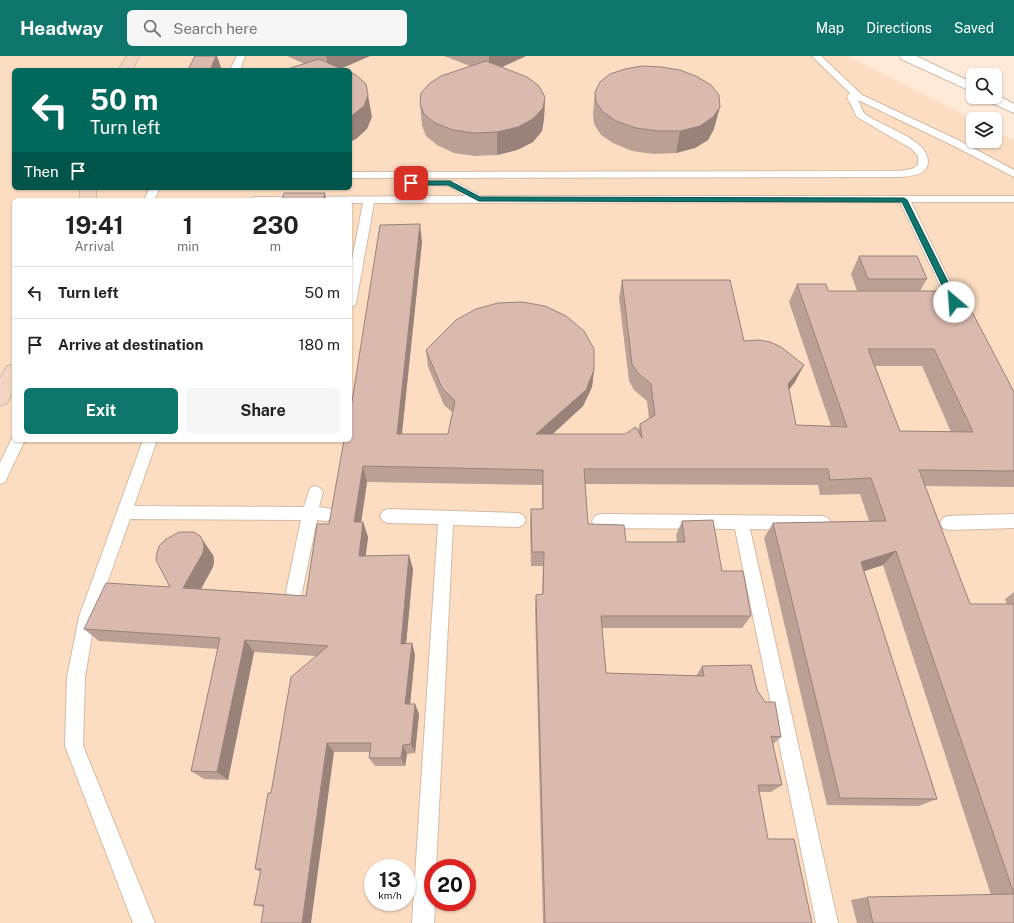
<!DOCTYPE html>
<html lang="en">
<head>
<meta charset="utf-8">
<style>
	body { margin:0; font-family:"Public Sans",sans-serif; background:#f6f6f6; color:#222; height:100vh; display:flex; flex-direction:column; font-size:15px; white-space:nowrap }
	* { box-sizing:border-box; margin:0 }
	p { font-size:13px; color:#767676 }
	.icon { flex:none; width:22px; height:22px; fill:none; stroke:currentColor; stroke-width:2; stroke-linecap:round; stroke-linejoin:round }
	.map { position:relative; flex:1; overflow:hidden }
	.sheet { position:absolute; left:12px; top:142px; width:340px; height:244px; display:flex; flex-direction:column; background:#fff; border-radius:6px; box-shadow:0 1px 3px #0004 }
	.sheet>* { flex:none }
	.top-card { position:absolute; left:12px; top:12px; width:340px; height:122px; border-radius:6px; box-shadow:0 1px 3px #0004; background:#00695c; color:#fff; overflow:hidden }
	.buttons { position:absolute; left:966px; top:12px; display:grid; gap:8px }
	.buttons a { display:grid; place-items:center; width:36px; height:36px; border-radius:6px; background:#fff; box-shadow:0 1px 3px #0004; font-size:20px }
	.speed { position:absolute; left:364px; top:803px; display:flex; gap:8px; font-size:20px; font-weight:700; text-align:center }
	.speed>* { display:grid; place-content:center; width:52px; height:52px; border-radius:50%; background:#fff; box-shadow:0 1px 3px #0004; line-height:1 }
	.speed small { font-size:10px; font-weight:400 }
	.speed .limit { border:6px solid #d22; background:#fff; color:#111 }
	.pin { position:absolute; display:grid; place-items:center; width:34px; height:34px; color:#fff; margin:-17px; border-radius:8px; box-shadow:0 2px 6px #0006 }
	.me { position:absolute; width:44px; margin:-22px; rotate:333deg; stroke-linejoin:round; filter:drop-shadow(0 0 3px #0008) }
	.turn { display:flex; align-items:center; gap:14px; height:84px; padding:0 12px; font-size:18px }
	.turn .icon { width:52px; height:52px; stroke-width:2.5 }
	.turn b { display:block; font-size:28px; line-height:34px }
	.then { display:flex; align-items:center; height:38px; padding:0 12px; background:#0003; gap:8px; font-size:15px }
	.eta { display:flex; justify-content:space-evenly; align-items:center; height:68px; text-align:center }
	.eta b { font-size:24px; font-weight:700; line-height:28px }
	.action { display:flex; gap:8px; margin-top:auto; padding:8px 12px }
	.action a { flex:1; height:46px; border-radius:6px; background:#0f766e; color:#fff; font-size:16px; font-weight:700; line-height:46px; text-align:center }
	.action a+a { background:#f6f6f6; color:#222 }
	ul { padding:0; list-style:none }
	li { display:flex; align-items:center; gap:12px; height:52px; padding:0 12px; border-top:1px solid #e0e0e0 }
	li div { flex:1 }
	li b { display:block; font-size:15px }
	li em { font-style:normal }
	header { display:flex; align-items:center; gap:24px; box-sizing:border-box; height:56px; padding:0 20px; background:#0f766e; color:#fff }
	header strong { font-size:19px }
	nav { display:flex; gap:22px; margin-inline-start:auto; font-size:14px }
	.search { width:280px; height:36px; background:#f6f6f6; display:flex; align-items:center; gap:10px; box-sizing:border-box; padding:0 14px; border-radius:6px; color:#767676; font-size:15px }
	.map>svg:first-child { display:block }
	.built { fill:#fcddc1; fill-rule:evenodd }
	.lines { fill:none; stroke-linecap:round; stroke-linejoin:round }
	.service-casing { stroke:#d3bba6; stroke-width:2 }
	.minor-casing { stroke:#d3bba6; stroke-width:2 }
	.secondary-casing { stroke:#d3bba6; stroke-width:2 }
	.service { fill:#fff; fill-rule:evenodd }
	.minor { fill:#fff; fill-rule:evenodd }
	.secondary { fill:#f1d5c2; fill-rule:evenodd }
	.wall { fill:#bba096; fill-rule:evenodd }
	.shaded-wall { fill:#99827a }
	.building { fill:#dabaaf; stroke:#99827a; fill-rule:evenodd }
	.route { fill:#0f766e; stroke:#0a4d48 }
</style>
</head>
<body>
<header>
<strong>Headway</strong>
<div class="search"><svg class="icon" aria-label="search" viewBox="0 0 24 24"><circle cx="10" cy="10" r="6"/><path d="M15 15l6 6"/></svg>Search here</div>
<nav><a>Map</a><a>Directions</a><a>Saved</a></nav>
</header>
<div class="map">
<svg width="1014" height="867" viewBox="0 0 1014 867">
	<rect width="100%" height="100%" fill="#ffead9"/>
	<!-- built -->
	<path class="built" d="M0 0H848L973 63V85H995V74L1014 84V867H0ZM14 14H350V132H14ZM14 144H350V384H14ZM373 812H407V846H373ZM433 812H467V846H433Z"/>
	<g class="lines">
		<defs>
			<path id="service" d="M237 0H245L240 14H230Z
				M812 0H821L862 39 960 85 1014 114V121L952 89 858 44C860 48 862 55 865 58 880 70 928 83 928 105 928 120 910 120 899 121L350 122V116L899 115 912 113 918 109V100L912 93 857 61 847 41 850 37Z
				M436 124 454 125 481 140H1014V146H911L960 246 958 249 954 250 942 249 940 246 942 243 946 242 900 146 374 147 356 247 354 250 350 251V214L363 147H350V144H249L254 141 466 140 448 130 432 129 431 127Z
				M150 132H160L154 144H144Z
				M13 380 14 384H25L5 426 0 428V407Z
				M143 384H157L134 450 304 451 310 432 315 430 320 432 323 436 319 451 331 453 334 458 331 463 326 465 317 464 302 536 300 541 294 543 288 541 286 536 301 464 130 463 95 561 85 621 83 690 155 867H133L65 690 67 621 79 561Z
				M388 453 518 457 523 459 526 464 523 469 518 471 453 469 436 812H433V846H435L434 867H412L438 468 388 467 383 465 380 460 383 455Z
				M600 458 823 460 828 462 831 467 828 472 823 474 750 473 838 867H816L735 473 600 472 595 470 592 465 595 460Z
				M1014 458V472L948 474 943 472 940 467 943 462 948 460Z"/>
			<path id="minor" d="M900 0H916L973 27V36L901 3Z
				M995 38 1014 48V57L985 44 983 41H995Z"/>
			<path id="secondary" d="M127 0H139L132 14H118Z
				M80 132H96V144H80Z
				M14 308V334L7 347 0 350V323L7 310Z"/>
		</defs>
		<!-- service casing -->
		<use href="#service" class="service-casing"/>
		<!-- minor casing -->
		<use href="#minor" class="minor-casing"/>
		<!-- secondary casing -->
		<use href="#secondary" class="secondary-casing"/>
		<!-- service -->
		<use href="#service" class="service"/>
		<!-- minor -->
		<use href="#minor" class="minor"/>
		<!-- secondary -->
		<use href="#secondary" class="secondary"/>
	</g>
	<!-- wall -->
	<path class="wall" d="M288 0H370L341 13 305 8 289 1Z
		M444 0H526L502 11 545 41 544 63 542 75 533 86 517 94 497 99 475 100 454 97 437 89 426 80 422 70 420 48 470 10Z
		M595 36 714 73 708 84 695 92 676 97 654 98 632 95 613 87 601 79 594 68 593 58Z
		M422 186 402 378H448L453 357 444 349 428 311 426 294 594 314 592 331 583 350 553 378H625L638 375 640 368 649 363 647 345 634 334 629 325 619 242 622 224 744 285 795 326 789 333 796 369 831 370 789 246 797 228 828 235H857L851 218 859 200 927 223 920 235 1014 336V431L925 430 970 548H1007L1005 543 1014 536V867H857L851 844 867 841 991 839 883 509 864 515 937 743 919 750 827 749 764 482 773 467 869 465 860 438 820 439 818 429 585 428 588 468 626 486H677L676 479 682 465 722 515 751 560 742 572H602L606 617 696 620 702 610 757 634 781 681 773 688 782 729 771 736H759L768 783 812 867H543L535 552 536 539 542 538 543 510H531L530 468 531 453H542V429L367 426 361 466H363L368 481 365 500 413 513 406 588 412 587 415 599 410 648H415L419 658 415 697 407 698 405 710H375L369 702 370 696H334L263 851 254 849 261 816 255 813 271 737 316 600 254 596 228 724 204 723 191 715 218 593 99 585 84 573 170 531 213 499 214 505 213 511 201 533 306 540 329 468ZM875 310H922L951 376 900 375Z"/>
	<!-- shaded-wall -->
	<path class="shaded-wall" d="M216 0H217L222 14H210Z
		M326 0H370L337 14H329Z
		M489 0H526L489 17Z
		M368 39 372 61 367 73 356 83 350 86V61Z
		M545 41 544 63 542 75 533 86 517 94 497 99V76Z
		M720 51 714 73 708 84 695 92 676 97 680 75Z
		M325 137 326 144H323Z
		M420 168 422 186 400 394 397 378Z
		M804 309 795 326 780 345 788 328Z
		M594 314 592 331 583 350 535 394 536 378Z
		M363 410 367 426 359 481 354 466Z
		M363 466 368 481 364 514 359 500Z
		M200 480 213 499 214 505 213 511 194 545 183 532Z
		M896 495 883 509 849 520 861 506Z
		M409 499 413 513 405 600 401 588Z
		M245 584 254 596 228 724 217 716Z
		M412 587 415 599 409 658 405 648Z
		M415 648 419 658 415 697 411 688Z
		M327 687 334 696 311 867H302Z
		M403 689 407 698 405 710 401 702Z"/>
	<!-- building -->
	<path class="building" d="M195 0H216L210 14H188Z
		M319 3 344 14H284Z
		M486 5 527 21 539 30 545 41 543 52 533 63 518 71 497 76 474 77 453 74 435 67 424 58 420 48 421 37 429 28 441 20Z
		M642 10 661 11 680 14 696 20 711 29 719 39 720 51 713 61 700 70 680 75H658L636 72 616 65 603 56 596 46 595 36 600 26 610 18 625 13Z
		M350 16 356 19 366 28 368 39 364 50 350 61Z
		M284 137H325L323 144H282Z
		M420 168 397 378H448L455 345 442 332 426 294 456 264 476 253 498 247 522 246 545 250 566 260 584 275 594 293V314L586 334 536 378H625L636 371 642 382 640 368 655 359 651 328 638 317 632 308 622 224H730L744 285 759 284 770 286 781 291 804 309 788 328 796 369 847 371 797 228H826L828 235H961L1014 336V415L919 414 970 548H1014V838L896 495 861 506 937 743 840 742 773 467 886 465 871 422 830 424 828 413H584L588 468 624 469 626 486H685L682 465 713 464 722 515H743L751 560H601L606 617 704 620 702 610 751 609 757 634 765 646H775L781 681 771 680 782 729H758L768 783H794L812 867H545L536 539 543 538 544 496H532L531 453H543V414L363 410 354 466H363L359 500 409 499 401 588 412 587 405 648H415L411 688 403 689 401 702H369L371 687H327L302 867H261L264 849H254L261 813H255L268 737H271L291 621 328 590 245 584 217 716 191 715 220 582 84 573 106 527 170 531 156 504 157 497 159 490 165 484 179 476H194L200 480 203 485 204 491 203 497 183 532 306 540 317 468H329L344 384H350V358L380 169ZM868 293H934L973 376 900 375Z
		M859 200H917L927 223H868Z
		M1014 838V867H873L867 841Z"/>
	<!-- route -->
	<path class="route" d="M409 125H450L480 141 904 142 907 144 958 246 954 248 950 246 902 146 479 145 448 129H411L408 127Z"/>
</svg>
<div class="buttons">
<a><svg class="icon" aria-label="search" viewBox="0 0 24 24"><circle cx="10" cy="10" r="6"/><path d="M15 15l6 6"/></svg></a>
<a><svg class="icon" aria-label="layers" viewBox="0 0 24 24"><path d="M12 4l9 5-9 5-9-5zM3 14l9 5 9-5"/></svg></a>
</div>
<div class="speed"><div>13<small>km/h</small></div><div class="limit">20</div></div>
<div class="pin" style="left:411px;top:127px;background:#d93025"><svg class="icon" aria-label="arrive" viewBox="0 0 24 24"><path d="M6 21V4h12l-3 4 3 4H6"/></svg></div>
<svg class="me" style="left:954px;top:246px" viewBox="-20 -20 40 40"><circle r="19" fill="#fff"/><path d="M0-13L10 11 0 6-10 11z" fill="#0f766e"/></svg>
<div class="top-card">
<div class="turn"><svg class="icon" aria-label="left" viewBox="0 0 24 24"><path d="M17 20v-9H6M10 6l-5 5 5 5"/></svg><div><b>50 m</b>Turn left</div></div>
<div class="then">Then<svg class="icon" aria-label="arrive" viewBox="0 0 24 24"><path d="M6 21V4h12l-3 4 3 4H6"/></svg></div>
</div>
<section class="sheet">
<div class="eta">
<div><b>19:41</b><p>Arrival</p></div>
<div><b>1</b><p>min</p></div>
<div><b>230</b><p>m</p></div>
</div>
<ul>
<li><svg class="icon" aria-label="left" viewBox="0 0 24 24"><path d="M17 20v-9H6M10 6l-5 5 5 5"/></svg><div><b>Turn left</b></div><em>50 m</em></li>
<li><svg class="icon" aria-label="arrive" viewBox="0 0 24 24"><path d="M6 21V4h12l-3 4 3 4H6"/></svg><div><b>Arrive at destination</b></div><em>180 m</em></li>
</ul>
<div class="action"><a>Exit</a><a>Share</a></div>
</section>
</div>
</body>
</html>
